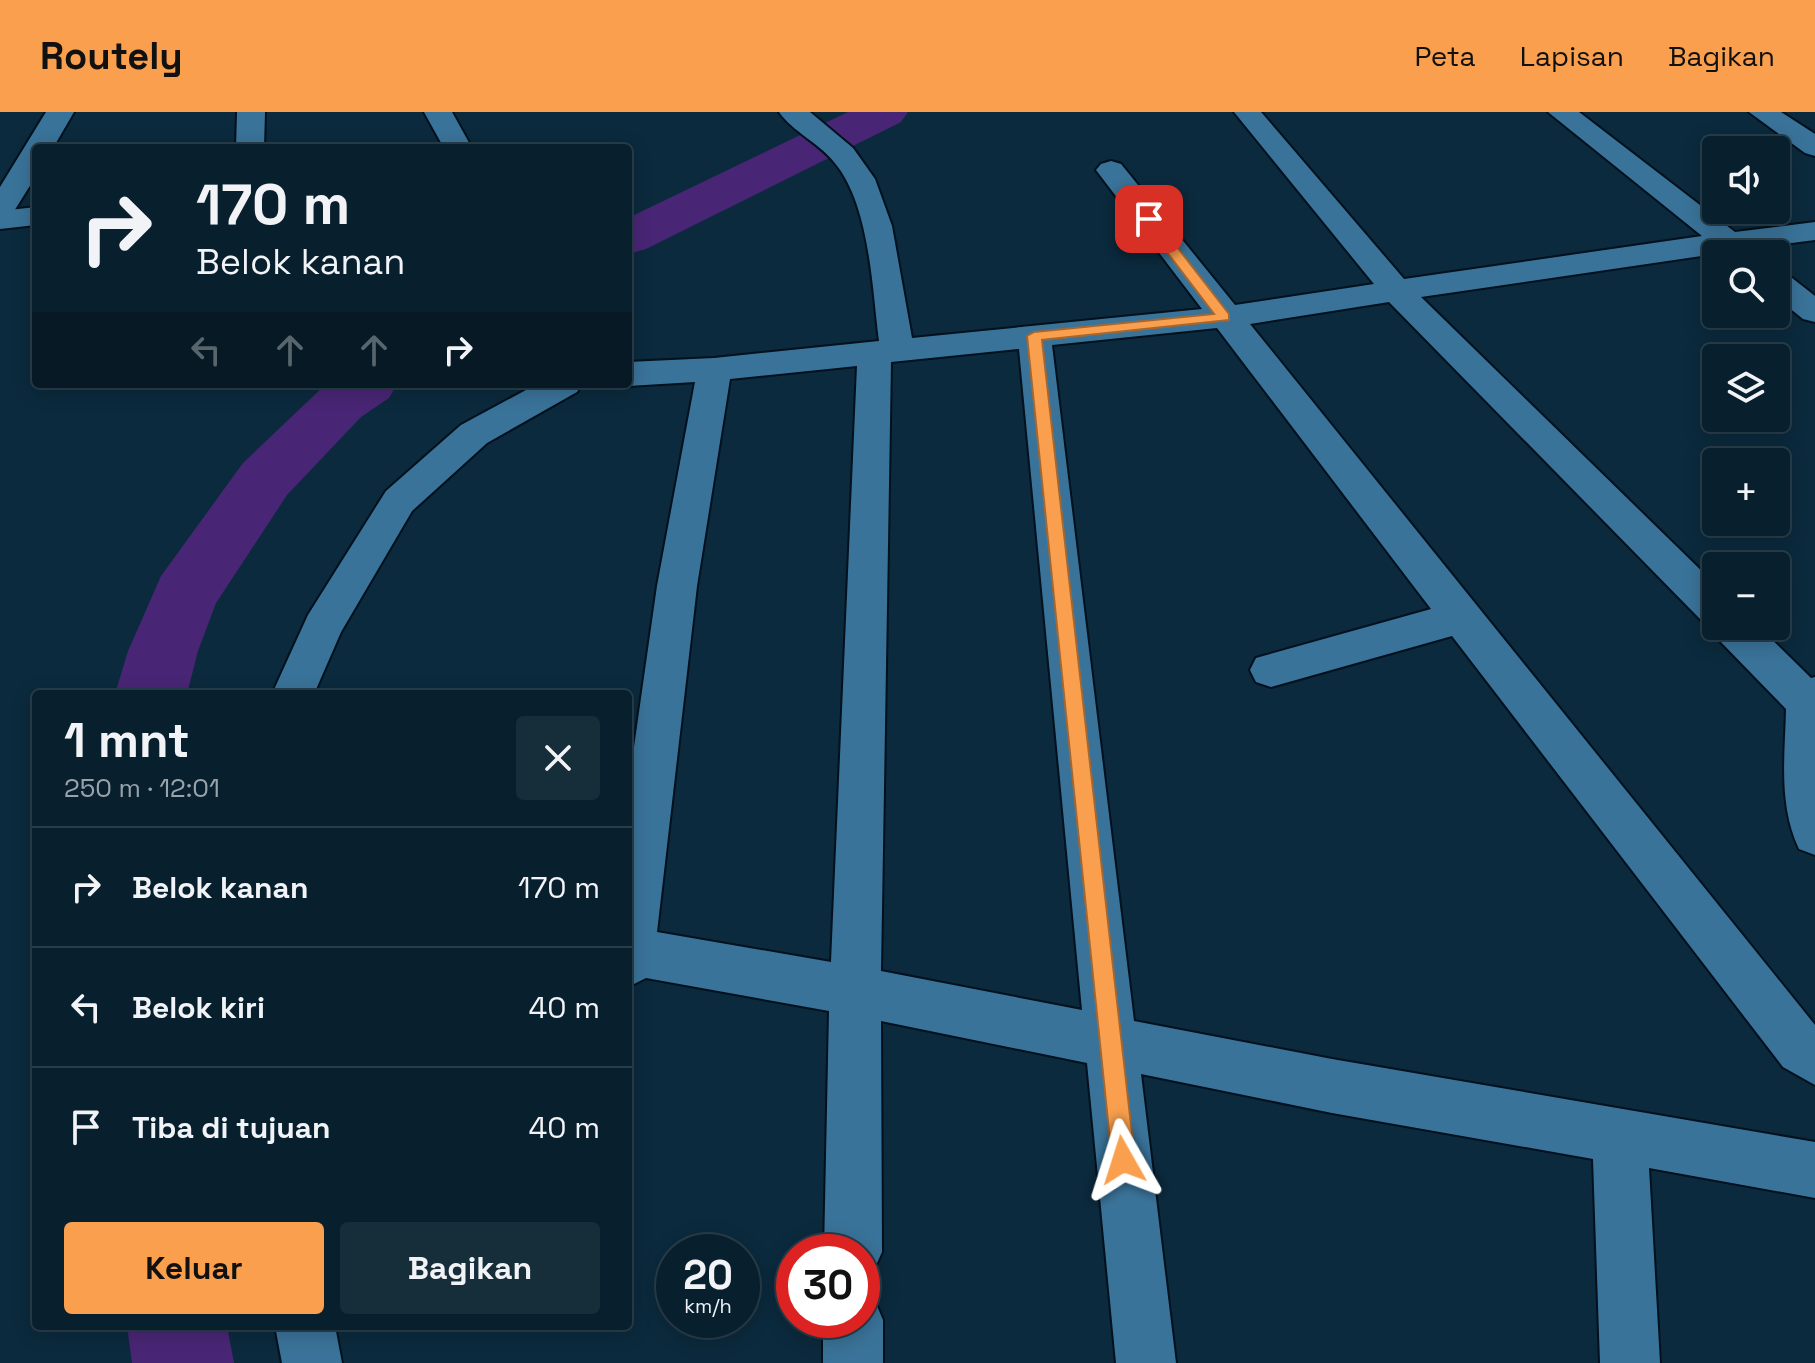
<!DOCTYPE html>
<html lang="id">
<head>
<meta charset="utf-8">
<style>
	body { margin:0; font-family:"Space Grotesk",sans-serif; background:#162d3a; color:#f1f3f6; height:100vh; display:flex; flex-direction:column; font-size:30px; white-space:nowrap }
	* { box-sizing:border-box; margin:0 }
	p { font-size:26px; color:#98a3aa }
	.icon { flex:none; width:44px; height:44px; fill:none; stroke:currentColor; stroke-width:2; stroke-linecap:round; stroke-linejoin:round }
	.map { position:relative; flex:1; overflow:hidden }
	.drawer { position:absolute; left:32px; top:578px; width:600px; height:640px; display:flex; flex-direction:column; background:#08202e; border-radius:8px; box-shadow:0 4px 20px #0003,0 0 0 2px #293e4a }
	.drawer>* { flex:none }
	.banner { position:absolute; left:32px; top:32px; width:600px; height:244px; border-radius:8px; box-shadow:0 4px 20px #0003,0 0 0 2px #293e4a; background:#08202e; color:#f1f3f6; overflow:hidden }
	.buttons { position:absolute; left:1702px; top:24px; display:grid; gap:16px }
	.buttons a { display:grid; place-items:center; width:88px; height:88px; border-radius:8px; background:#08202e; box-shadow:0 4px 20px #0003,0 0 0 2px #293e4a; font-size:40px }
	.speed { position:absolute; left:656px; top:1122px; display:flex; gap:16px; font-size:40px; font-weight:700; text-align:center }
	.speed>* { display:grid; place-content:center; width:104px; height:104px; border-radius:50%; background:#08202e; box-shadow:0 4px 20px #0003,0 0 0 2px #293e4a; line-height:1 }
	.speed small { font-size:20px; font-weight:400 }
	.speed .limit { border:12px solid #d22; background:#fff; color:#111 }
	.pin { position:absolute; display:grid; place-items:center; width:68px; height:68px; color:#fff; margin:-34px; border-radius:16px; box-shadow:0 4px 12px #0006 }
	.me { position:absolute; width:88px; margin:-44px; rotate:354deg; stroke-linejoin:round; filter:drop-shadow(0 0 6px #0008) }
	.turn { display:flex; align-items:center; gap:28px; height:168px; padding:0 32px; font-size:36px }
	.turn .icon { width:104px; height:104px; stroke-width:2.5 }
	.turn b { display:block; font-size:56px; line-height:68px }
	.lanes { display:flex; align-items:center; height:76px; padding:0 32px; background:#0003; justify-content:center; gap:40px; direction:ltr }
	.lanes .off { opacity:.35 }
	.round { display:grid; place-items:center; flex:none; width:84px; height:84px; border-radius:8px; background:#162d3a }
	.overview { display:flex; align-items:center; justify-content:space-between; height:136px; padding:0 32px }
	h1 { font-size:48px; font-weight:700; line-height:60px }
	.primary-button { display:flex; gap:16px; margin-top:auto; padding:16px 32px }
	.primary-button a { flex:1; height:92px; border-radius:8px; background:#f99f4d; color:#111; font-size:32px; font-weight:700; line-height:92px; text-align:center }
	.primary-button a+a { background:#162d3a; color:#f1f3f6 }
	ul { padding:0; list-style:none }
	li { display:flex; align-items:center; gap:24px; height:120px; padding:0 32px; border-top:2px solid #293e4a }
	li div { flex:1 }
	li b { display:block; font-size:30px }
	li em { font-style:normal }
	header { display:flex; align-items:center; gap:48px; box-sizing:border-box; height:112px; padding:0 40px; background:#f99f4d; color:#111 }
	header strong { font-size:38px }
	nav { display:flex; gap:44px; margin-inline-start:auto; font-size:28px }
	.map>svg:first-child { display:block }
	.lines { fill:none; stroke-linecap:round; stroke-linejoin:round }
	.river { fill:#492675; fill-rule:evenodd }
	.minor-casing { stroke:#02111d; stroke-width:4 }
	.tertiary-casing { stroke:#02111d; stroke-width:4 }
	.minor { fill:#3a7399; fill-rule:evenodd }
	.tertiary { fill:#3a7399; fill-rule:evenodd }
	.route { fill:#f99f4d; stroke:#a26732; stroke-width:2 }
</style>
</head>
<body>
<header>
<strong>Routely</strong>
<nav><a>Peta</a><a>Lapisan</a><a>Bagikan</a></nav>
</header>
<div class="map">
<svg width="1815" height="1251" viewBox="0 0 1815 1251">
	<rect width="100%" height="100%" fill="#0b2a3d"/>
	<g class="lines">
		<!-- river -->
		<path class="river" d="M848 0H908L901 10 646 137 628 142V106Z
			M326 272H397L389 286 361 305 287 383 216 491 198 539 187 582H115L128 539 161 464 243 351Z
			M127 1214H227L234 1251H132Z"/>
		<defs>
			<path id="minor" d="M237 0H265L264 36H236Z
				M424 0H452L472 36H444Z
				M779 0H810L853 36 875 67 892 114 912 226 1202 197 1096 58 1101 52 1111 49 1121 52 1235 193 1374 172 1234 0H1261L1404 167 1702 124 1548 0H1579L1735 120 1815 110V128L1754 136 1755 142 1722 141 1421 185 1716 473V514H1758L1811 566 1815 565V743L1799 737C1778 693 1785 644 1786 597L1717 526 1712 513 1702 509 1389 190 1250 212 1815 913V973L1783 955 1452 524 1271 575 1256 570 1250 558 1256 546 1431 497 1217 216 1052 233 1134 909 1332 947 1815 1030V1086L1649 1056 1660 1251H1600L1593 1047 1332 1001 1141 962 1176 1251H1116L1087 951 881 909 882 1140 873 1160 862 1165V1140H824L829 899 646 866 628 875V677L657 474 695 270 628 274 622 272H628V250L714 246 879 229C872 176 870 92 834 50 819 31 793 20 779 0ZM1019 237 1082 898 881 859 891 250ZM857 254 831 850 657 820 697 474 730 267Z
				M1749 0H1781L1815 22V44L1805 41Z
				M36 95V113L0 117V99Z
				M1776 159 1787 162 1815 184V210L1803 207 1776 185Z
				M537 272H582L577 280 487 331 412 399 341 520 314 582H272L308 503 386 379 461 313Z
				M862 1182 874 1187 883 1208V1251H823V1208H862Z
				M275 1214H335L342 1251H282Z"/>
			<path id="tertiary" d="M46 0H74L53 36H36V64L11 104 0 107V75Z"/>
		</defs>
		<!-- minor casing -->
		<use href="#minor" class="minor-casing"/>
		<!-- tertiary casing -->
		<use href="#tertiary" class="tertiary-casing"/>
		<!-- minor -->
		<use href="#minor" class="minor"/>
		<!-- tertiary -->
		<use href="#tertiary" class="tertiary"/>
	</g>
	<!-- route -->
	<path class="route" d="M1144 104H1153L1229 202V208L1042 228 1135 1048 1131 1056 1123 1059 1115 1056 1112 1048 1027 224 1034 220 1214 202 1144 110Z"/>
</svg>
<div class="buttons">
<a><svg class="icon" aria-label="sound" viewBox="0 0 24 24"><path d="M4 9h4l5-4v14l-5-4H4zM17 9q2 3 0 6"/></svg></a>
<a><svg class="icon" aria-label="search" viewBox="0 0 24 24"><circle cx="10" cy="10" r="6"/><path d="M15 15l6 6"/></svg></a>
<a><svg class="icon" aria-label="layers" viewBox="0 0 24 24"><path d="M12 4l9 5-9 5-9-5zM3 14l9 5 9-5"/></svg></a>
<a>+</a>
<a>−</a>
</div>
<div class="speed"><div>20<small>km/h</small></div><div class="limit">30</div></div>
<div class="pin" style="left:1149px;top:107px;background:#d93025"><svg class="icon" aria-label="arrive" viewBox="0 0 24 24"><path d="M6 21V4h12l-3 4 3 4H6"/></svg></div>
<svg class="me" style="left:1123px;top:1048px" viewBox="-20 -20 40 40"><path d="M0-17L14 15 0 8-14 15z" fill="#f99f4d" stroke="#fff" stroke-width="4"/></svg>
<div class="banner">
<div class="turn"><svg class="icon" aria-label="right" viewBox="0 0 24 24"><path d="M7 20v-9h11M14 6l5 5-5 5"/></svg><div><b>170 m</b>Belok kanan</div></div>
<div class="lanes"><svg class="icon off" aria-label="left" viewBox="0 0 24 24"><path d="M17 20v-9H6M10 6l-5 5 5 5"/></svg><svg class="icon off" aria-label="ahead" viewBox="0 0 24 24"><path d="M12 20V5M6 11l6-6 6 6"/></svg><svg class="icon off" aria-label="ahead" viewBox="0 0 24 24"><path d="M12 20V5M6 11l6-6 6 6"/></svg><svg class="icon" aria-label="right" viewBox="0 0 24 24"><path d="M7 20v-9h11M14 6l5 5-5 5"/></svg></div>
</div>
<section class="drawer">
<div class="overview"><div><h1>1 mnt</h1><p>250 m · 12:01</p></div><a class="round"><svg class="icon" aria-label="close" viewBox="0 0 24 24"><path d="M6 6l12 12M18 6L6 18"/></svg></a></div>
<ul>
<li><svg class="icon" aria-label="right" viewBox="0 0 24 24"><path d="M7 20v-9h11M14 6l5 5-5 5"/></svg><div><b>Belok kanan</b></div><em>170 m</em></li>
<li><svg class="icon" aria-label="left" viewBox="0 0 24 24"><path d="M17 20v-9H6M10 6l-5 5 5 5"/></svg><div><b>Belok kiri</b></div><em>40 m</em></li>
<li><svg class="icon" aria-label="arrive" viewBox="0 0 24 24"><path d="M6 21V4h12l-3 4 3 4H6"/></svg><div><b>Tiba di tujuan</b></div><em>40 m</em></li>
</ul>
<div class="primary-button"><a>Keluar</a><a>Bagikan</a></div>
</section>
</div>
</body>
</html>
